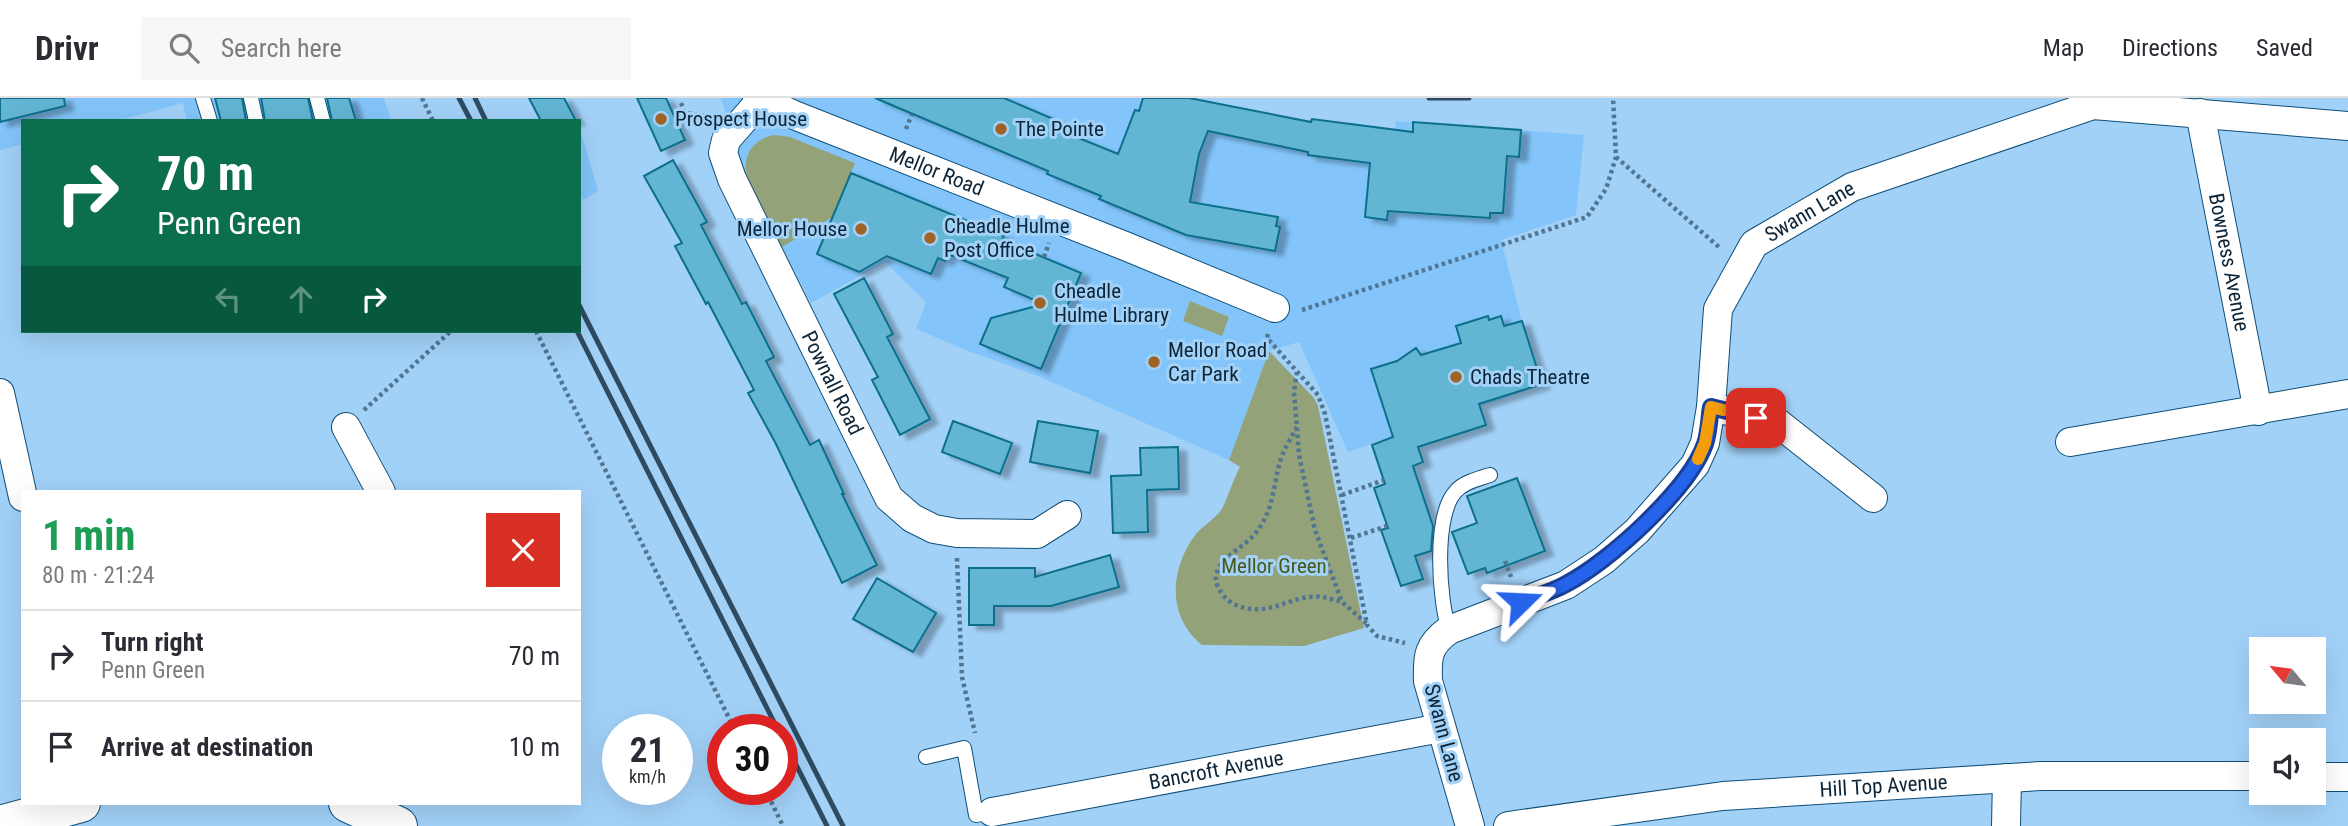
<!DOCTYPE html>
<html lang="en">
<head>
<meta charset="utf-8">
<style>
	body { margin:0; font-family:"Roboto Condensed",sans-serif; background:#f7f7f7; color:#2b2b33; height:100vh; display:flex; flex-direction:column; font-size:26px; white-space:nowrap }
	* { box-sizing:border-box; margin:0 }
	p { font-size:23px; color:#7c7c81 }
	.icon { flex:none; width:38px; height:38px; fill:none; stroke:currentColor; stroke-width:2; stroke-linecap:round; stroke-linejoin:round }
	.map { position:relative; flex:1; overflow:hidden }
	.drawer { position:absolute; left:21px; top:392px; width:560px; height:315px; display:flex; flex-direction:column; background:#fff; border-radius:0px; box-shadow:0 7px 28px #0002 }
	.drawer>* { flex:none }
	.guide { position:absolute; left:21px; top:21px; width:560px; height:214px; border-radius:0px; box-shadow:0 7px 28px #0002; background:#0b6e4f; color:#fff; overflow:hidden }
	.needle { width:46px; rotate:299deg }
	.tools { position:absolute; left:2249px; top:539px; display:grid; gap:14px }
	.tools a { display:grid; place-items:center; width:77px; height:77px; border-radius:0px; background:#fff; box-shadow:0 7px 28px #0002; font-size:35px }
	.speed { position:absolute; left:602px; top:616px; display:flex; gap:14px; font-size:35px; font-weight:700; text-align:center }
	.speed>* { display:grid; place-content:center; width:91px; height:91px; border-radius:50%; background:#fff; box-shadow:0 7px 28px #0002; line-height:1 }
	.speed small { font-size:18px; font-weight:400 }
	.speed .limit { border:10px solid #d22; background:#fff; color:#111 }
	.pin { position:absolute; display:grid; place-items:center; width:60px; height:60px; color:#fff; margin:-30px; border-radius:14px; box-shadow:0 4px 10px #0006 }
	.me { position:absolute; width:77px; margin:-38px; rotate:69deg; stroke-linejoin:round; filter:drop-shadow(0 0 5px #0008) }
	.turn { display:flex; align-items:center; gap:24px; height:147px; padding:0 21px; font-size:32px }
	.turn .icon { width:91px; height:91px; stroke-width:2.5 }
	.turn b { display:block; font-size:49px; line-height:60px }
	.lanes { display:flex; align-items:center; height:66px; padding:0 21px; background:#0003; justify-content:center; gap:35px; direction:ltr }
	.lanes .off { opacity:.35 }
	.round { display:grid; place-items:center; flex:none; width:74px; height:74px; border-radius:0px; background:#f7f7f7 }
	.overview { display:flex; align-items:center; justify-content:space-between; height:119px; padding:0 21px }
	h1 { font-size:42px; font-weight:700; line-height:52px; color:#1e9e55 }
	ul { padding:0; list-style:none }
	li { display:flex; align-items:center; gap:21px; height:91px; padding:0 21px; border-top:2px solid #e1e1e2 }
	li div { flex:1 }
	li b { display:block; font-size:26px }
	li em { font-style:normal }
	header { display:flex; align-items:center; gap:42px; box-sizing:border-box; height:98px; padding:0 35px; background:#fff; border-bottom:2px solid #e1e1e2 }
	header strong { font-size:33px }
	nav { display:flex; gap:38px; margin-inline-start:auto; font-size:24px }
	.search { width:490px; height:63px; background:#f7f7f7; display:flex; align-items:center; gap:18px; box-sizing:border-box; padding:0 24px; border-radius:0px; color:#7c7c81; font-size:26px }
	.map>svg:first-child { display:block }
	.built { fill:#83c5fb }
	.green { fill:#93a278 }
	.building { fill:#62b5d3; stroke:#0b6f8b; stroke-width:2; filter:url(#shadow) }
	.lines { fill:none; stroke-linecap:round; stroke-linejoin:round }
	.lane-casing { stroke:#0f4e77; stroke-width:16 }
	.street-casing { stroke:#0f4e77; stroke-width:30 }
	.secondary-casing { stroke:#0f4e77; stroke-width:40 }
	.path { stroke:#527591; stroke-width:4.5; stroke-dasharray:3.5 3.5; stroke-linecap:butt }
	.lane { stroke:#fff; stroke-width:14 }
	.street { stroke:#fff; stroke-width:28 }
	.secondary { stroke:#fff; stroke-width:38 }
	.rail { stroke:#2e4b61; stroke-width:5 }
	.route-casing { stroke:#184099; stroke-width:18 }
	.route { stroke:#2563eb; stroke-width:12 }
	.slow { stroke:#f59e0b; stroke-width:12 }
	.poi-dot { fill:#9f6425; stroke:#a2d1f8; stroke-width:2.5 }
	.labels { text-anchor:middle; stroke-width:6; stroke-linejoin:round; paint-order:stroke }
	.poi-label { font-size:21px; fill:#0d2537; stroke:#a2d1f8; text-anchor:start }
	.street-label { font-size:21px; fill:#0d2537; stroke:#a2d1f8 }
	.park-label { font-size:21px; fill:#475919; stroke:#a2d1f8 }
</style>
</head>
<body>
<header>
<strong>Drivr</strong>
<div class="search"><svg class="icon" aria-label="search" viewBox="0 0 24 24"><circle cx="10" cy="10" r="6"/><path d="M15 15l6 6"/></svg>Search here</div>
<nav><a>Map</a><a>Directions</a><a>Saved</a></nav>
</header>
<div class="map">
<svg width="2348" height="728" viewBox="0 0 2348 728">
	<defs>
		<filter id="shadow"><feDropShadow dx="8" dy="4.5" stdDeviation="2" flood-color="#0004"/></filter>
	</defs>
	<rect width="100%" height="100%" fill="#a2d1f8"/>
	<!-- built -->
	<path class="built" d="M0 0H384L391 23H187L183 5 116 23H23V46L0 52Z
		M721 0H1189L1305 23 1312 21 1395 31 1396 23 1584 37 1576 117 1501 142 1522 223 1543 287 1348 354 1299 244 1269 253 1229 362 1038 278 968 253 916 231 926 204 885 164 811 205 748 83Z
		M579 27 598 93 583 102 579 95Z"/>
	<!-- green -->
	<path class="green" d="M775 37 790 39 855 65 833 119 782 149C773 131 749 93 746 75 743 55 756 39 775 37Z
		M1190 203 1229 219 1222 238 1183 223Z
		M1269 253 1314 300 1318 308 1364 530 1304 548 1202 547C1166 518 1170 470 1196 436 1204 427 1218 419 1223 409 1229 396 1233 382 1240 369L1229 362Z"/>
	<!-- building -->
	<path class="building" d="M0 0H64L65 8 0 24Z
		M215 0H242L246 23H221Z
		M261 0H308L313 23H265Z
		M327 0H349L356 23H332Z
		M529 0H564L576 23H541Z
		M637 0H666L685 42 661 53Z
		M875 0H1004L1079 32 1076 39 1118 56 1135 12 1139 13 1143 0H1189L1311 24 1312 21 1413 34V24L1521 32 1519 59 1507 58 1503 115H1490V120L1388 113 1387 122 1365 119 1370 65 1308 57V54L1208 33 1199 56 1190 104 1278 119 1276 128 1280 129 1275 153 1186 137 1099 101 1101 98 1047 76 1048 73Z
		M673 62 707 124 701 127 742 206 746 204 774 259 766 263 810 347 819 342 844 396H842L877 467 842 485 775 344 748 295 754 292 708 204 706 206 675 148 682 145 644 78Z
		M851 75 1004 138 1002 142 1081 175 1041 271 980 246 991 220 1044 206 1004 189 1008 180 948 156 945 163 938 160 931 176 887 158 859 174 817 156Z
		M864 180 893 236 887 239 930 321 900 337 872 282 878 279 834 196Z
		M1488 218 1489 222 1501 218 1504 228 1522 223 1542 286 1479 306 1486 327 1418 349 1423 364 1413 368 1433 428 1431 453 1415 458 1423 481 1401 488 1381 432 1388 430 1374 390 1385 386 1372 347 1393 339 1371 271 1397 263 1416 250 1421 257 1461 245 1456 228Z
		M953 323 1012 345 1000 376 942 354Z
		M1038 323 1098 333 1090 375 1030 364Z
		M1178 349 1179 391 1147 392 1148 434 1113 435 1111 378 1141 377 1140 350Z
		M1517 380 1545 453 1487 475 1485 470 1468 476 1452 434 1477 425 1467 398Z
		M1110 457 1119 489 1051 508H994V527H969V470H1035V479Z
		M877 480 936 515 913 554 853 521Z"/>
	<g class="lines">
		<defs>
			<path id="lane" d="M203 0 210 23
				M251 0 256 23
				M317 0 323 23
				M1449 532C1439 502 1433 417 1456 393 1464 384 1478 381 1490 377
				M926 659 964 650 976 717 992 714"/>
			<g id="street">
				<path id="s1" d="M757 0 794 17 1125 148 1275 210"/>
				<path id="s2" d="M760 3 726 42 723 55 732 81 889 400 912 420 934 431 957 435 1037 436 1067 417"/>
				<path id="s3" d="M2200 15 2258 313"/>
				<path d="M0 295 23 399"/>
				<path d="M1711 309 1778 325 1873 400"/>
				<path d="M346 329 381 394"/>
				<path d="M2070 344 2348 296"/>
				<path d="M2314 679H2348"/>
				<path id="s4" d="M992 714 1441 630"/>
				<path id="s5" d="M1470 728 1428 583C1427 558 1428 547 1449 532L1566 487 1604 462 1637 433 1695 367 1705 345 1711 309 1718 211 1754 146 1852 89 2093 7 2348 28"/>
				<path id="s6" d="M1508 728 1723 698 2041 678H2261"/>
				<path d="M2006 728 2007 680"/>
			</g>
			<path id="secondary" d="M348 705 398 728
				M0 727 81 705"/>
		</defs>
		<!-- lane casing -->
		<use href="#lane" class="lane-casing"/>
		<!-- street casing -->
		<use href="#street" class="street-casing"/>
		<!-- secondary casing -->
		<use href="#secondary" class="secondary-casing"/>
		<!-- path -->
		<path class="path" d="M422 0 433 23
			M681 5 685 15 712 19
			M906 31 912 16
			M1616 59 1720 150
			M1044 159 1049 145
			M1302 212 1587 119 1606 91 1616 59 1613 0
			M536 233 735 632
			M1268 236 1267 240 1318 297 1325 316 1367 527 1377 538 1405 545
			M1297 274 1294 293 1299 357 1315 432 1342 504 1367 526
			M364 312 451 233
			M1297 329C1292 338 1286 348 1282 358 1275 376 1275 397 1267 416 1263 425 1257 435 1249 442 1233 456 1202 471 1223 497 1230 506 1241 510 1252 511 1274 513 1289 501 1310 499 1321 497 1331 501 1342 504
			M1342 397 1384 382
			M1351 440 1387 428
			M957 460 962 579 975 635
			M1505 463 1511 479
			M765 691 783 728"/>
		<!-- lane -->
		<use href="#lane" class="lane"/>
		<!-- street -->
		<use href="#street" class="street"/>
		<!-- secondary -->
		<use href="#secondary" class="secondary"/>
		<!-- rail -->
		<path class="rail" d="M459 0 471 23
			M475 0 486 23
			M1429 0H1469
			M579 207 843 728
			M577 233 778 632
			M782 639 827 728"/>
	</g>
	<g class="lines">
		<defs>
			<path id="route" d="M1521 504C1536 498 1552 494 1566 486 1609 464 1689 391 1705 346 1709 335 1709 321 1711 309L1756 320"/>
		</defs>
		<!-- route casing -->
		<use href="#route" class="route-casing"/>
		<!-- route -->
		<use href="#route" class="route"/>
		<!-- slow -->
		<path class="slow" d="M1698 361 1705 345 1711 309 1723 312"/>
	</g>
	<!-- markers -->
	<g class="poi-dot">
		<circle cx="661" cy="21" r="7"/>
		<circle cx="1001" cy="31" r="7"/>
		<circle cx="861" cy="131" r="7"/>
		<circle cx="930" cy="140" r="7"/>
		<circle cx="1040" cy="205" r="7"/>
		<circle cx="1154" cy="264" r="7"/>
		<circle cx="1456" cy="279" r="7"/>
	</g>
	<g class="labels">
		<!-- poi labels -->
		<g class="poi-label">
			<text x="675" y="28">Prospect House</text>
			<text x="1015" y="38">The Pointe</text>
			<text x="944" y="135">Cheadle Hulme<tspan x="944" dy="24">Post Office</tspan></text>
			<text x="847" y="138" text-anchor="end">Mellor House</text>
			<text x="1054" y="200">Cheadle<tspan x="1054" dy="24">Hulme Library</tspan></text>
			<text x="1168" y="259">Mellor Road<tspan x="1168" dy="24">Car Park</tspan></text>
			<text x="1470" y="286">Chads Theatre</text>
		</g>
		<!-- street labels -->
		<g class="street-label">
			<text dy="7" stroke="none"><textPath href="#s1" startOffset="194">Mellor Road</textPath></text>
			<text dy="7" stroke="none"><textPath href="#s5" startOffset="810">Swann Lane</textPath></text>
			<text dy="7" stroke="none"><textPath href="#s3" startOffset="152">Bowness Avenue</textPath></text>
			<text dy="7" stroke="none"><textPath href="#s2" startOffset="320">Pownall Road</textPath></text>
			<text transform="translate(1444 635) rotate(75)" y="7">Swann Lane</text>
			<text dy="7" stroke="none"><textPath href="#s4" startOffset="228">Bancroft Avenue</textPath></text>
			<text dy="7" stroke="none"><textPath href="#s6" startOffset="378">Hill Top Avenue</textPath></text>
		</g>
		<!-- park labels -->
		<g class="park-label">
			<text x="1274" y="475">Mellor Green</text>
		</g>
	</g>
</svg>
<div class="tools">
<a><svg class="needle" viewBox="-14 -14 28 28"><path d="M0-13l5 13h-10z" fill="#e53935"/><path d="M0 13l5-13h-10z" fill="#7c7c81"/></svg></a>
<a><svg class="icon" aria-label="sound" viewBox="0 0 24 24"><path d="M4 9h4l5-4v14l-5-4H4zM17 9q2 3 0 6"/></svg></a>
</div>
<div class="speed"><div>21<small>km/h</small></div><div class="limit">30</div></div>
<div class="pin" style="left:1756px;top:320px;background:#d93025"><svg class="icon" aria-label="arrive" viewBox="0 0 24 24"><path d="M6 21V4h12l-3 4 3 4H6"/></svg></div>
<svg class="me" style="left:1521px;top:504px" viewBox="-20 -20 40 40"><path d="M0-17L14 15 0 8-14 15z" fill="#2563eb" stroke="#fff" stroke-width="4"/></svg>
<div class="guide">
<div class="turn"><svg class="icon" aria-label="right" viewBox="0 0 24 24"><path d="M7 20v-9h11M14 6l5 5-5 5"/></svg><div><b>70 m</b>Penn Green</div></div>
<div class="lanes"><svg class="icon off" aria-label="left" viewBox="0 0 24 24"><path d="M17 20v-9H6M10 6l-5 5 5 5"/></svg><svg class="icon off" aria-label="ahead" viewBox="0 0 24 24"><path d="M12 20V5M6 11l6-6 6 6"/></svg><svg class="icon" aria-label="right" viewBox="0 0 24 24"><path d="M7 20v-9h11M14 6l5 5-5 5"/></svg></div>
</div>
<section class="drawer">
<div class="overview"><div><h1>1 min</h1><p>80 m · 21:24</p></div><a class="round" style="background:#d93025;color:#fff"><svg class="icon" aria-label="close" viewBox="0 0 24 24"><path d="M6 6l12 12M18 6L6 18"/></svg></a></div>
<ul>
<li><svg class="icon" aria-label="right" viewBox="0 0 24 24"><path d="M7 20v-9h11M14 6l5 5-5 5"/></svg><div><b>Turn right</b><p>Penn Green</p></div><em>70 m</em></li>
<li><svg class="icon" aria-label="arrive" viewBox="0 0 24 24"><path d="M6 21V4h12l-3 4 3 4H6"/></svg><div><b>Arrive at destination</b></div><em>10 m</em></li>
</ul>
</section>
</div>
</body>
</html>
